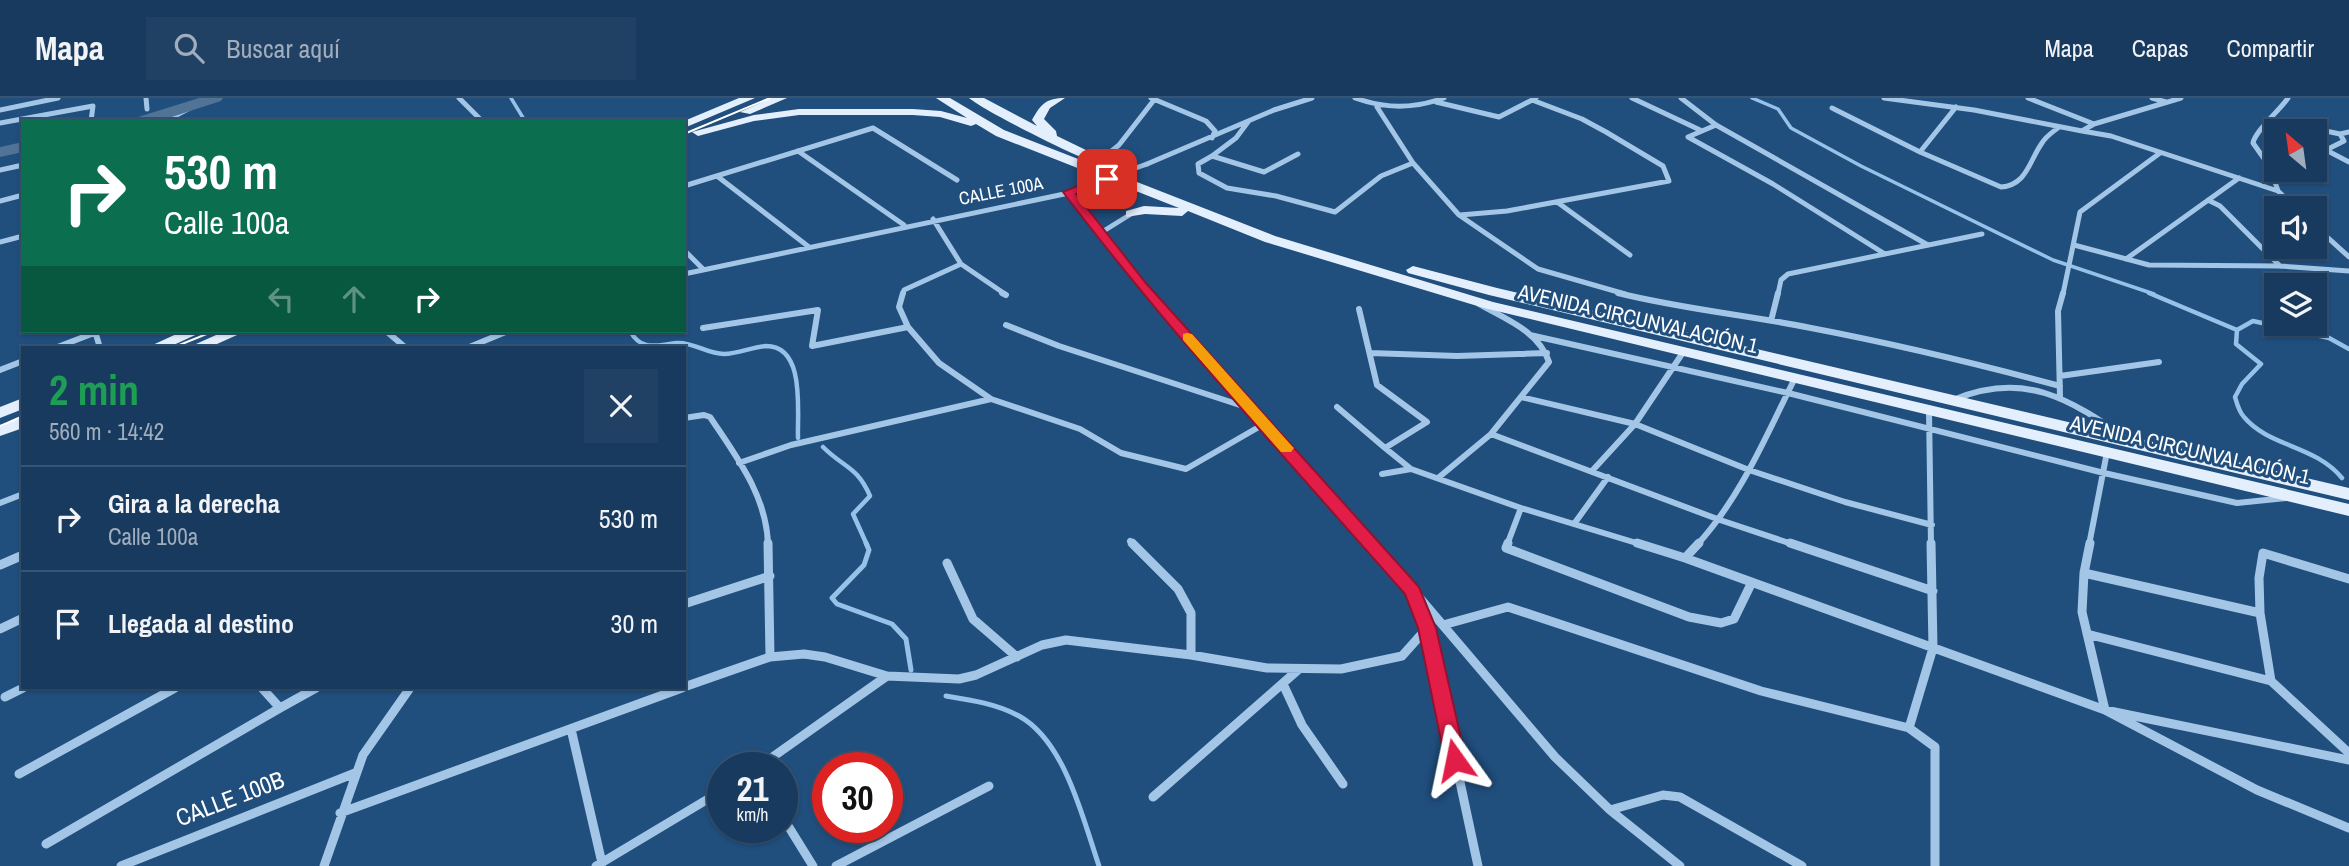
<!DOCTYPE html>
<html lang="es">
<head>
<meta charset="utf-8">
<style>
	body { margin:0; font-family:"Archivo Narrow",sans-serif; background:#214164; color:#f1f3f6; height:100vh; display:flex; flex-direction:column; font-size:26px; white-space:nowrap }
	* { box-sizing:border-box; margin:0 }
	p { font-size:23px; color:#9fadbc }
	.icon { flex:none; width:38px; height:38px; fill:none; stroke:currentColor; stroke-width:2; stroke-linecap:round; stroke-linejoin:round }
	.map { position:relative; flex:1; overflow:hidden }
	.drawer { position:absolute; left:21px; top:248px; width:665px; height:343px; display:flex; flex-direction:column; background:#183a5e; border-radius:0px; box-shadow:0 2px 5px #0004,0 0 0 2px #365473 }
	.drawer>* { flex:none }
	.guide { position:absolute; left:21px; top:21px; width:665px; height:214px; border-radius:0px; box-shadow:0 2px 5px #0004,0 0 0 2px #365473; background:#0b6e4f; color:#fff; overflow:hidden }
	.needle { width:46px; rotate:331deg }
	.fabs { position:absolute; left:2264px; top:21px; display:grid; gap:14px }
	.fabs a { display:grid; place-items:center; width:63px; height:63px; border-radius:0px; background:#183a5e; box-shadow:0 2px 5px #0004,0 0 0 2px #365473; font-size:35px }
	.speed { position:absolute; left:707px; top:654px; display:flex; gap:14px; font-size:35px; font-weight:700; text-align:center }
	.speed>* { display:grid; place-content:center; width:91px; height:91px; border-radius:50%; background:#183a5e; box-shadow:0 2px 5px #0004,0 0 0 2px #365473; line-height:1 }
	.speed small { font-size:18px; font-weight:400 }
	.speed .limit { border:10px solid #d22; background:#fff; color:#111 }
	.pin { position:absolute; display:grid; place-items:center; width:60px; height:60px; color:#fff; margin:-30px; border-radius:14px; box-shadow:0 4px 10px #0006 }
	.me { position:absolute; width:77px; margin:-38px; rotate:348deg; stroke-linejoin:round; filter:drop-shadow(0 0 5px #0008) }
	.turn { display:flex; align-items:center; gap:24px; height:147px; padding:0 28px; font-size:32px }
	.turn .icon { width:91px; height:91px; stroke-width:2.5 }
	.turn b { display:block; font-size:49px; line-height:60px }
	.lanes { display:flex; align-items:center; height:66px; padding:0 28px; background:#0003; justify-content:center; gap:35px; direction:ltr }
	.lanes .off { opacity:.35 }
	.round { display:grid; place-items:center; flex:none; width:74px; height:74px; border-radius:0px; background:#214164 }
	.summary { display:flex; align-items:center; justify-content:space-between; height:119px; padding:0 28px }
	h1 { font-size:42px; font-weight:700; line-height:52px; color:#1e9e55 }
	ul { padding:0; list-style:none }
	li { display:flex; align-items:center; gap:21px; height:105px; padding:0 28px; border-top:2px solid #365473 }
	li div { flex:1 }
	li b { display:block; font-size:26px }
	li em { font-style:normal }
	header { display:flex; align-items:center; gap:42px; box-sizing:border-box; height:98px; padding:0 35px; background:#183a5e; border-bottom:2px solid #365473 }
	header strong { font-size:33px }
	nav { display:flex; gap:38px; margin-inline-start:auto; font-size:24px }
	.search { width:490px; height:63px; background:#214164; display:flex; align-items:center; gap:18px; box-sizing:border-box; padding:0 24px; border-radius:0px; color:#9fadbc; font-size:26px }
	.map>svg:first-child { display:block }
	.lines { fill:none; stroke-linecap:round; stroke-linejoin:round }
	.stream-far2 { stroke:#96c1e8; stroke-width:3.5 }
	.stream-far1 { stroke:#96c1e8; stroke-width:4.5 }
	.stream { stroke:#96c1e8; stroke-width:5 }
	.river { fill:#517396; fill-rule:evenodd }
	.minor-far2 { stroke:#a3c6e7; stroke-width:5 }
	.minor-far1 { stroke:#a3c6e7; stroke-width:6 }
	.minor { stroke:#a3c6e7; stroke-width:9 }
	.primary { fill:#e4effd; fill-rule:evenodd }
	.tram { stroke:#fff; stroke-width:2 }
	.minor-bridge { stroke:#a3c6e7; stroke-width:5 }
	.route { fill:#e11d48; stroke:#92132f; stroke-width:2 }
	.slow { fill:#f59e0b }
	.labels { text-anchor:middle; stroke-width:6; stroke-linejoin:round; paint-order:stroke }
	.far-street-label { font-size:18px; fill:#fff; stroke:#204e7d }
	.street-label { font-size:21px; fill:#fff; stroke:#204e7d }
	.near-street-label { font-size:24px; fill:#fff; stroke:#204e7d }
</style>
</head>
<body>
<header>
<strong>Mapa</strong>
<div class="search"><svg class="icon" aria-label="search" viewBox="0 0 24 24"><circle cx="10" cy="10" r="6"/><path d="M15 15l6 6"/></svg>Buscar aquí</div>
<nav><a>Mapa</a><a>Capas</a><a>Compartir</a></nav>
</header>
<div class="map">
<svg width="2349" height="768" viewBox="0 0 2349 768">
	<rect width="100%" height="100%" fill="#204e7d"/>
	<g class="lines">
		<!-- stream-far2 -->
		<path class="stream-far2" d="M511 0 525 23
			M1752 0 1778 11 1791 30 1861 68 2053 162 2154 196
			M167 23 205 3"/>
		<!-- stream-far1 -->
		<path class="stream-far1" d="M2149 195 2237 232 2253 223 2329 240 2349 251
			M2237 232 2236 246 2261 266 2242 286 2235 299C2237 306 2239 314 2244 319 2269 349 2315 347 2342 380
			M630 233C642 254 656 247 677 245 694 244 707 256 724 256 738 256 752 249 766 248 806 248 797 314 798 340
			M823 349C844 370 857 368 870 398L853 416 867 447"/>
		<!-- stream -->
		<path class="stream" d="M866 445 869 452 864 467 832 500 837 506 892 526 906 541 911 572
			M946 598C971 602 997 606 1019 618 1065 643 1083 721 1099 768"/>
		<!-- river -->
		<path class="river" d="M199 0H223L221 3 159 23H133L135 20Z
			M23 44V54L0 59V49Z"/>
		<!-- minor-far2 -->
		<path class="minor-far2" d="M146 0 147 11
			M459 0 482 23
			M1151 0 1206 23 1215 33 1212 40
			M1355 0C1386 11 1413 11 1444 0
			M1632 0 1700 32
			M1681 0 1716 27 1928 147
			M1884 0 1974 12 2082 33 2094 26 2181 0
			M2028 0 2094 26
			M2152 0 2166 4
			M1436 4 1499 19 1536 0
			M1377 9 1413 65 1459 117 1538 171 1625 196
			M1832 10 1920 54 2001 89C2027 87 2029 63 2042 45 2046 38 2053 34 2059 29
			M0 12 58 0
			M2269 21 2340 36
			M1248 24 1236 40 1212 58 1264 74 1298 56
			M0 25 93 8 91 23
			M1716 27 1688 39 1773 86 1885 156
			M2082 33 2111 38 2278 93 2296 110
			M2326 52 2344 43 2340 36 2349 34
			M2326 52 2349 64
			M798 53 904 127
			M1920 54 1956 9
			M1212 58 1198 66 1199 75 1227 90 1276 98 1335 114 1381 78 1413 65
			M1099 63 1119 47 1154 2
			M1147 66 1274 12 1312 0
			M0 72 23 67
			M717 78 809 149
			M684 88 873 30 957 82
			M2278 93 2270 69 2253 45C2255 33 2280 12 2288 0
			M1069 95 1149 196
			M2208 102 2220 108 2280 168
			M0 103 23 97
			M1557 104 1630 157
			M1460 117 1507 113 1669 83 1663 68 1606 34 1582 21 1532 2
			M2315 128 2349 159
			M1102 134 1131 116
			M0 144 23 138
			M2074 147 2149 167 2280 168 2349 173
			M684 152 703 171
			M2126 161 2239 80
			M961 166 1005 196
			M684 176 1069 95 1086 88
			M903 196 904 192 961 166 933 121
			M1778 196 1781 182 1788 176 1982 136
			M2063 196 2080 114 2160 55"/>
		<!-- minor-far1 -->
		<path class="minor-far1" d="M903 195 899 209 908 229 939 265 991 301 1080 331 1121 355 1186 371 1264 326
			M1002 195 1006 197
			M1148 195 1372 447
			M1618 195C1682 211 1747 217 1811 230 1895 246 1978 266 2060 288
			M1771 223 1778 195
			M1006 227 1059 248 1249 310
			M703 230 818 212 812 248 908 229
			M95 233 100 250
			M386 233 406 250
			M1530 237 1788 295 2104 375 2237 405 2286 400
			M55 250 94 235
			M467 250 508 233
			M1370 255 1457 258 1547 255
			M0 272 23 263
			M2060 278 2159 264
			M1521 299 1635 326 1749 372 1845 404 1932 427
			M2060 299 2058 213 2063 195
			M1953 302C2025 272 2069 301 2128 341
			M1337 309 1385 350 1427 324 1377 287 1359 211
			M1929 312 1931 447
			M684 320 704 317 710 319C736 358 767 398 768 447
			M1491 336 1720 422 1795 447
			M1385 350 1411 371
			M739 365 791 347 991 301
			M1592 373 1635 326 1684 253
			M1382 376 1411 371 1521 410 1643 447
			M1438 380 1491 336 1549 264C1539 233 1505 221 1479 206
			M0 405 23 396
			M1574 426 1608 379
			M1130 443 1134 447
			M1507 447 1521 410
			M1697 447C1741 399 1766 338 1795 280
			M2089 447 2107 354"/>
		<!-- minor -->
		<path class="minor" d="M768 445 770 559
			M1132 445 1178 491 1191 515V557
			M1371 445 1413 493 1427 530 1478 768
			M1508 445 1506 450 1689 519 1721 525 1734 521 1752 484
			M1637 445 1685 460 2105 612 2349 662
			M1790 445 1933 493
			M1931 445 1933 550 1909 630 1935 649V768
			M2090 445 2084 475 2082 514 2105 612 2257 692 2349 730
			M1685 460 1699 445
			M947 465 973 521 1017 559
			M0 467 23 457
			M2084 475 2260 515
			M2349 481 2263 455 2259 480 2260 515 2271 583 2349 655
			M1418 498 1555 659 1610 712 1663 697 1680 699 1802 768
			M684 506 770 478
			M1443 527 1508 509 1761 593 1909 630
			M0 531 23 520
			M2087 536 2271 583
			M1283 586 1302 627 1343 686
			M684 589 770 559 804 556 825 559 887 578 959 581 976 577 1042 547 1066 542 1191 557 1267 570 1341 571 1402 558 1427 530
			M5 599 23 590
			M280 610 316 590
			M571 631 602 765
			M757 670 887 578
			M19 676 175 590
			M1153 699 1299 571
			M1610 712 1680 768
			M340 715 682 590
			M782 718 813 768
			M46 746 280 610 262 590
			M121 768 355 675
			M324 768 363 657 410 590
			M596 768 723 692
			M836 768 989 688"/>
		<!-- primary -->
		<path class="primary" d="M739 0H755L684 30V23Z
			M771 0H787L750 16 740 14Z
			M936 0H950L1004 32 1275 138 1493 204 2349 406V418L1484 210 1265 144 1188 113 1182 118 1145 116 1126 119V113L1144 108 1179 110 996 38 976 26 971 28 940 19 913 17H799L754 23 698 38 692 34 754 17 799 11H913L941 13 967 20Z
			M969 0H984L1037 28 1032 22C1041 6 1046 0 1065 0L1050 10 1044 21 1056 33 1057 38 1121 69 1119 72C1103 74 984 13 969 0Z
			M1413 168 1497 190 2349 390V402L1489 197 1408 175 1406 172Z
			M183 233H204L167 250H146Z
			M225 233H246L208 250H187Z
			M23 300V311L0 320V309Z
			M23 319V330L0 338V327Z"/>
		<!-- tram -->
		<path class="tram" d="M684 36 770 0
			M172 250 214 233
			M0 328 23 318"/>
		<!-- minor-bridge -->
		<path class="minor-bridge" d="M1086 88 1147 66"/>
	</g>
	<!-- route -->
	<path class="route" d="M1102 78 1112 81 1076 96 1145 184 1419 489 1436 530 1466 662 1463 668 1455 670 1448 668 1445 662 1418 530 1405 496C1289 364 1169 234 1063 94Z"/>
	<!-- slow -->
	<path class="slow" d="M1187 235 1192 236 1291 347 1294 350 1291 354H1281L1183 242V236Z"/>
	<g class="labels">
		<!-- far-street labels -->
		<g class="far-street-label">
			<text transform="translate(1001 93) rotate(-11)" y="6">CALLE 100A</text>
		</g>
		<!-- street labels -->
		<g class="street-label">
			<text transform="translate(1638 221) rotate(13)" y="7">AVENIDA CIRCUNVALACIÓN 1</text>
			<text transform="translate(2190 352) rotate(13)" y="7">AVENIDA CIRCUNVALACIÓN 1</text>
		</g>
		<!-- near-street labels -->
		<g class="near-street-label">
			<text transform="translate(230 701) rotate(-21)" y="8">CALLE 100B</text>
		</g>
	</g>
</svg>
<div class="fabs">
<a><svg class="needle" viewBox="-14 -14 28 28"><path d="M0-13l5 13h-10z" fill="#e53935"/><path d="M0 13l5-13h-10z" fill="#9fadbc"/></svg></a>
<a><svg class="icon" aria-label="sound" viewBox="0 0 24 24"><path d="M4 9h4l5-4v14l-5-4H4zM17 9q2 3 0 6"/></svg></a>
<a><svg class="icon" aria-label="layers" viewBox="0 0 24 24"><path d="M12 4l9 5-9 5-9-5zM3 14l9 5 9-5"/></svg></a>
</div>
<div class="speed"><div>21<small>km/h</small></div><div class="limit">30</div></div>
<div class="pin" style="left:1107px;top:81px;background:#d93025"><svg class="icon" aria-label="arrive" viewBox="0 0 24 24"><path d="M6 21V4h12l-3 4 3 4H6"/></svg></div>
<svg class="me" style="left:1455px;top:662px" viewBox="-20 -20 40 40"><path d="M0-17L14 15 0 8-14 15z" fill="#e11d48" stroke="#fff" stroke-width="4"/></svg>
<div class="guide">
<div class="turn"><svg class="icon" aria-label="right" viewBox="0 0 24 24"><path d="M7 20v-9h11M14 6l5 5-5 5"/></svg><div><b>530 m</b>Calle 100a</div></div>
<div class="lanes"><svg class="icon off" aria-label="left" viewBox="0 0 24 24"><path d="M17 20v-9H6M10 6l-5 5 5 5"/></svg><svg class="icon off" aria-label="ahead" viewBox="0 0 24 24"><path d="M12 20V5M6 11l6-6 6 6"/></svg><svg class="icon" aria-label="right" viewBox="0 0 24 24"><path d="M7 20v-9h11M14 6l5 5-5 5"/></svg></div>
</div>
<section class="drawer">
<div class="summary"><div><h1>2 min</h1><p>560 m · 14:42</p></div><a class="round"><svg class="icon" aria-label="close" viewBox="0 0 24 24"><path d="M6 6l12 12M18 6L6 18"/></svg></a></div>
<ul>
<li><svg class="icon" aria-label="right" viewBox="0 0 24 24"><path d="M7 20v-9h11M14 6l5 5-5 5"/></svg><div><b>Gira a la derecha</b><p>Calle 100a</p></div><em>530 m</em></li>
<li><svg class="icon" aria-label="arrive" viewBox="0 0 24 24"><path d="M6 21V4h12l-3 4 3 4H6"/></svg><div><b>Llegada al destino</b></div><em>30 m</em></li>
</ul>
</section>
</div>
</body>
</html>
